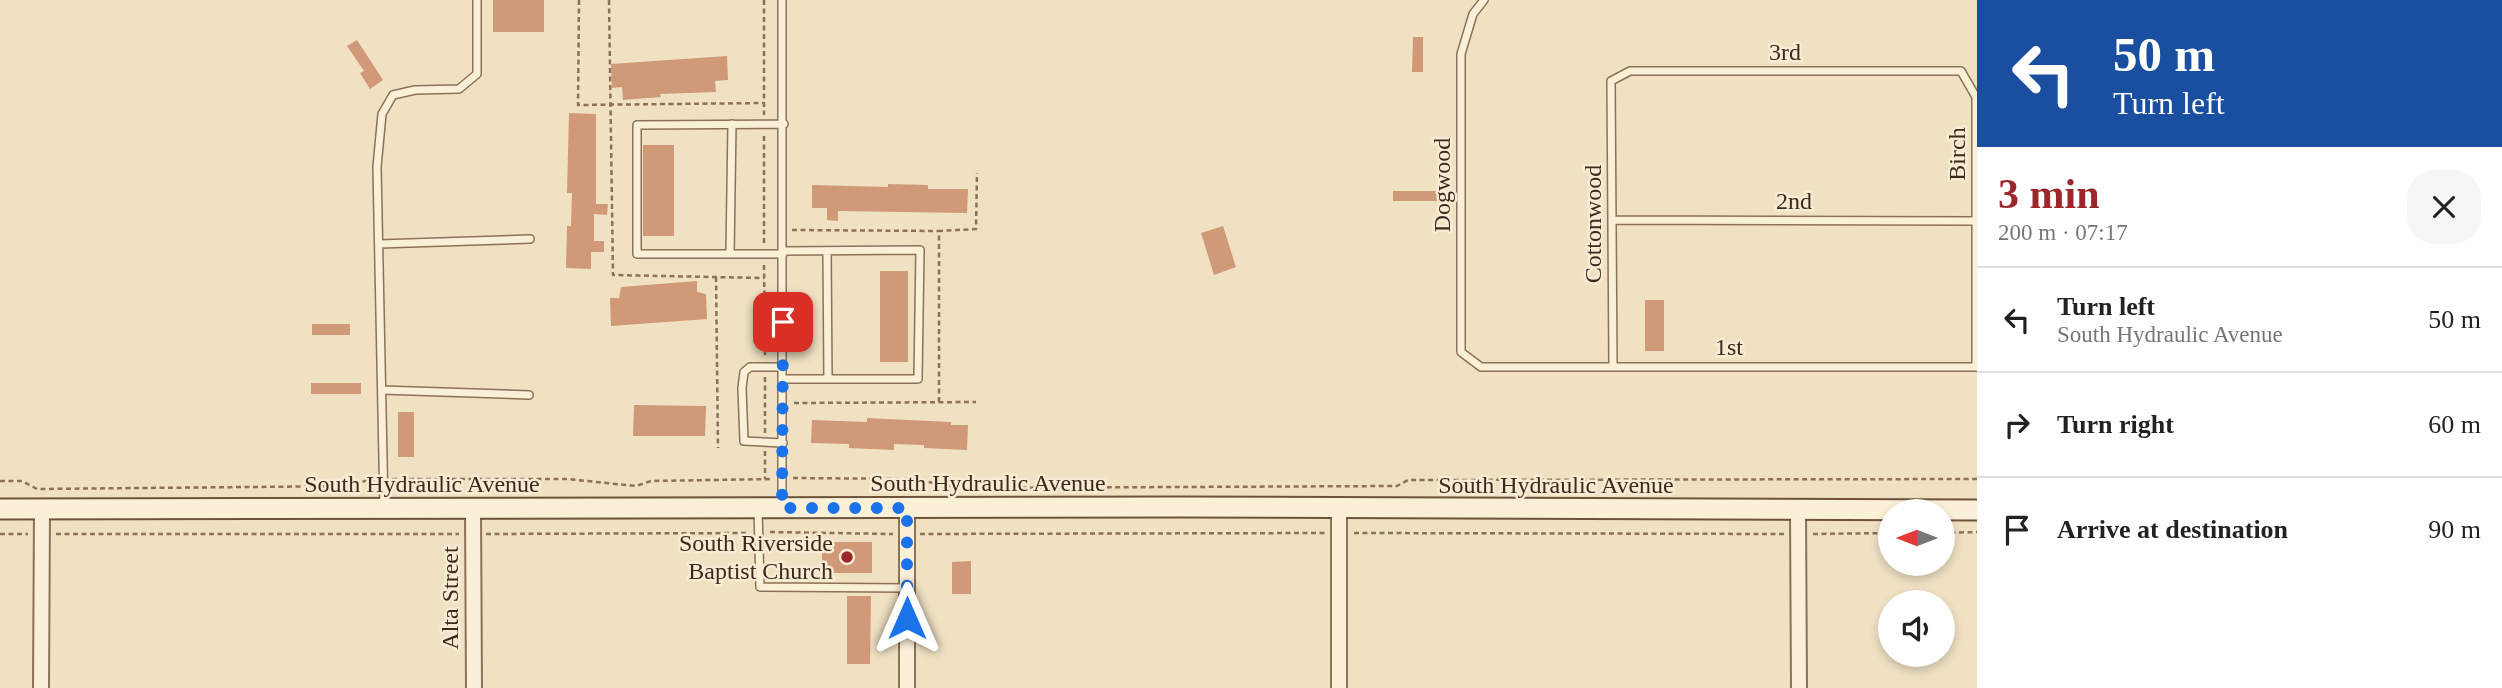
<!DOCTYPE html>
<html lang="en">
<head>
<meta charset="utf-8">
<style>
	body { margin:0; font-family:"Times New Roman",serif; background:#f6f6f6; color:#222; height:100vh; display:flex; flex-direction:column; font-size:26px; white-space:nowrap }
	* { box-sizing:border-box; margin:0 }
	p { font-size:23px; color:#767676 }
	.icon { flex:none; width:38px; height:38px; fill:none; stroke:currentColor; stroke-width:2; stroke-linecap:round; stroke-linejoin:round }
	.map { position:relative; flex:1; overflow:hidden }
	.panel { display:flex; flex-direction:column; background:#fff; width:525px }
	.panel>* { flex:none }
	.guide { background:#1a4fa0; color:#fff; overflow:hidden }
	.needle { width:46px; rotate:270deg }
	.controls { position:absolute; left:1878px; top:499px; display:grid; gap:14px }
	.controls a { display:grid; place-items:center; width:77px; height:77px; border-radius:50%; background:#fff; box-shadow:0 4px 10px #0003; font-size:35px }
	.pin { position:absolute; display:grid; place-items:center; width:60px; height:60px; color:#fff; margin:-30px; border-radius:14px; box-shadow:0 4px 10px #0006 }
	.me { position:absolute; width:77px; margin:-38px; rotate:0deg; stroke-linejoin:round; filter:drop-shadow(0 0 5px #0008) }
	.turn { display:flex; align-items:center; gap:24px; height:147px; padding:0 21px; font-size:32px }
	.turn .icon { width:91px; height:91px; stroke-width:2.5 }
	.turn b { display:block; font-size:49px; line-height:60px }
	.round { display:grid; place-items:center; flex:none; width:74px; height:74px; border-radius:28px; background:#f6f6f6 }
	.head { display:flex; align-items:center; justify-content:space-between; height:119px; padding:0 21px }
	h1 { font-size:42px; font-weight:600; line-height:52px; color:#9d262a }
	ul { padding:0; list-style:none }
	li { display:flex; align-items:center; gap:21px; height:105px; padding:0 21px; border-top:2px solid #e0e0e0 }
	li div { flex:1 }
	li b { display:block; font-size:26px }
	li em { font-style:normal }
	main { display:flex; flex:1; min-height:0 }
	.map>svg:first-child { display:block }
	.building { fill:#d09977 }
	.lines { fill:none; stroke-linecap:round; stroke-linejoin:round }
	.lane-casing { stroke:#8b7259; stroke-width:10 }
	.street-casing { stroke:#8b7259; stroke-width:18 }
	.secondary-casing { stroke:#6d533c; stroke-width:23 }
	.path { stroke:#8b7259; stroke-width:2.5; stroke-dasharray:5 3.5; stroke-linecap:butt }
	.lane { stroke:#faefd7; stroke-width:7 }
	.street { stroke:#faefd7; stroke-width:14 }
	.secondary { stroke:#faefd7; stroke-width:19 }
	.route { stroke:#1a73e8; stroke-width:12; stroke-dasharray:0 21.6 }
	.poi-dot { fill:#9d262a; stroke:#f7ebd3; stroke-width:2.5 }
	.labels { text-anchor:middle; stroke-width:5; stroke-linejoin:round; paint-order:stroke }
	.street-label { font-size:24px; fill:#3b2b1d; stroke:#f7ebd3 }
	.poi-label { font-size:24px; fill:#3b2b1d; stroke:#f7ebd3; text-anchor:end }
</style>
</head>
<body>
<main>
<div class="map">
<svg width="1977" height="688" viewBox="0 0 1977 688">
	<rect width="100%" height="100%" fill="#f0e1c3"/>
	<!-- building -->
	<path class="building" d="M493 0H544V32H493Z
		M1413 37H1423V72H1412Z
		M357 40 383 80 370 89 360 73 364 71 347 46Z
		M727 56 728 80 715 81 716 92 660 94 661 97 623 100 622 87 612 88 611 64Z
		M569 113 596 114V204H608L607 215 594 214V241H604V252H591V269L566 268 567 226H571L572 193H567Z
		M643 145H674V236H643Z
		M888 184 928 185V189H968L967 213 838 211V221L827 220V208H812V185L888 187Z
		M1393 191H1444V201H1393Z
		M1223 226 1236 267 1214 275 1201 233Z
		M880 271H908V362H880Z
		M697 281V292L706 294 707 319 611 326 610 298H619L621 287Z
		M1645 300H1664V351H1645Z
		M312 324H350V335H312Z
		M311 383H361V394H311Z
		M634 405 706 406 705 436H633Z
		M398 412H414V457H398Z
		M867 418 951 422V425H968L967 450 924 448V445L894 444V450L849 448V444L811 443 812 420 867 422Z
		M822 542H872V573H822Z
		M971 561V594H952V562Z
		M847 596H871L870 664H847Z"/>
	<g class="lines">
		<defs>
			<path id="lane" d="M782 0V508
				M1484 0 1473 14 1461 54V352L1481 367H1977
				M1612 220 1976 221
				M379 244 530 239
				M827 251 828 379
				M730 254 732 124
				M783 254H637V125L784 124
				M1613 366 1611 81 1630 71H1961L1976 97V367
				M783 379H918L920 250 783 251
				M382 390 529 395
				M783 443 744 441 742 388 744 372 750 367H783
				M384 508 377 167 382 114 393 95 415 90 459 89 477 74V0
				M758 508 760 587 906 588"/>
			<path id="street" d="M907 508V688
				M473 509 474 688
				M1339 509V688
				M1798 510 1799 688
				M41 688 42 509"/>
			<path id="secondary" d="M0 509 1179 507 1977 510"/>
		</defs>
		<!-- lane casing -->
		<use href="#lane" class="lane-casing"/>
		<!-- street casing -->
		<use href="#street" class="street-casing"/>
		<!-- secondary casing -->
		<use href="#secondary" class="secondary-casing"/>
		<!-- path -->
		<path class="path" d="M579 0 578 105 764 103
			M609 0 613 275 764 278
			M764 0V115
			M764 136V245
			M792 230 939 231
			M764 265 765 357
			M716 277 718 448
			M765 377V434
			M939 402V231L976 229 977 173
			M794 403 976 402
			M765 451V479
			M793 478 912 479 962 488 1397 486 1408 480 1977 479
			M392 479H567L636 486 651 481 773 479
			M0 481H22L37 489 354 486 369 479H375
			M770 532 893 534
			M1354 533 1785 534
			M1942 533 1977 532
			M0 534H28
			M56 534H459
			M486 534 749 533
			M920 534 1327 533
			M1813 534 1890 533"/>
		<!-- lane -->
		<use href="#lane" class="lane"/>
		<!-- street -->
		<use href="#street" class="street"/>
		<!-- secondary -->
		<use href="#secondary" class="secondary"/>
	</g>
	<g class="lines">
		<!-- route -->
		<path class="route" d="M783 322 782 508H907V618"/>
	</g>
	<!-- markers -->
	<circle class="poi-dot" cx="847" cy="557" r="7"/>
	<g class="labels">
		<!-- street labels -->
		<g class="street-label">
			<text x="1785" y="60">3rd</text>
			<text transform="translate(1957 154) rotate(-90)" y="8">Birch</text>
			<text transform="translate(1442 185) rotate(-90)" y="8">Dogwood</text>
			<text x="1794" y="209">2nd</text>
			<text transform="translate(1593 224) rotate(-90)" y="8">Cottonwood</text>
			<text x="1729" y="355">1st</text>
			<text x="988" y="491">South Hydraulic Avenue</text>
			<text x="422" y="492">South Hydraulic Avenue</text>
			<text x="1556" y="493">South Hydraulic Avenue</text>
			<text transform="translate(450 598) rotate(-90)" y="8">Alta Street</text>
		</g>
		<!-- poi labels -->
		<g class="poi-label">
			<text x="833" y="551">South Riverside<tspan x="833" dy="28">Baptist Church</tspan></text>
		</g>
	</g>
</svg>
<div class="controls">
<a><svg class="needle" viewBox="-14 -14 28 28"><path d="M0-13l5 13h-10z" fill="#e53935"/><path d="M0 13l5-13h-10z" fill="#767676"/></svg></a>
<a><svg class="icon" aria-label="sound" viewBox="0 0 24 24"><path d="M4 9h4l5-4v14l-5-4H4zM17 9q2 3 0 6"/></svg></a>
</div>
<div class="pin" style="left:783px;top:322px;background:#d93025"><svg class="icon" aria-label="arrive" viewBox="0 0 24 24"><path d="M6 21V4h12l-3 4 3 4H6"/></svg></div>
<svg class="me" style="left:907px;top:618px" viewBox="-20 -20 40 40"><path d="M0-17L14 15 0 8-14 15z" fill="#1a73e8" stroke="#fff" stroke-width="4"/></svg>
</div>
<section class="panel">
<div class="guide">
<div class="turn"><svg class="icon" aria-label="left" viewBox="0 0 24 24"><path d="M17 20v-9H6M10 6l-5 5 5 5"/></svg><div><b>50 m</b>Turn left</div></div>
</div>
<div class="head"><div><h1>3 min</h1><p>200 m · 07:17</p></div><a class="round"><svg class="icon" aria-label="close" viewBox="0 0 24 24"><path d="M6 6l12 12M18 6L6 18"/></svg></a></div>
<ul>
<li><svg class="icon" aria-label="left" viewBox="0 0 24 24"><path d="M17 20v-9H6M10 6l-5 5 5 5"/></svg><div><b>Turn left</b><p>South Hydraulic Avenue</p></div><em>50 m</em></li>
<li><svg class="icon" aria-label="right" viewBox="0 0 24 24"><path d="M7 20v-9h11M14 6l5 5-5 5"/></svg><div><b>Turn right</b></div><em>60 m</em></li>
<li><svg class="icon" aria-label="arrive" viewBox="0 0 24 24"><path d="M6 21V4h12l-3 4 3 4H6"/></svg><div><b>Arrive at destination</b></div><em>90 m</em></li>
</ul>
</section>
</main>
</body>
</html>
